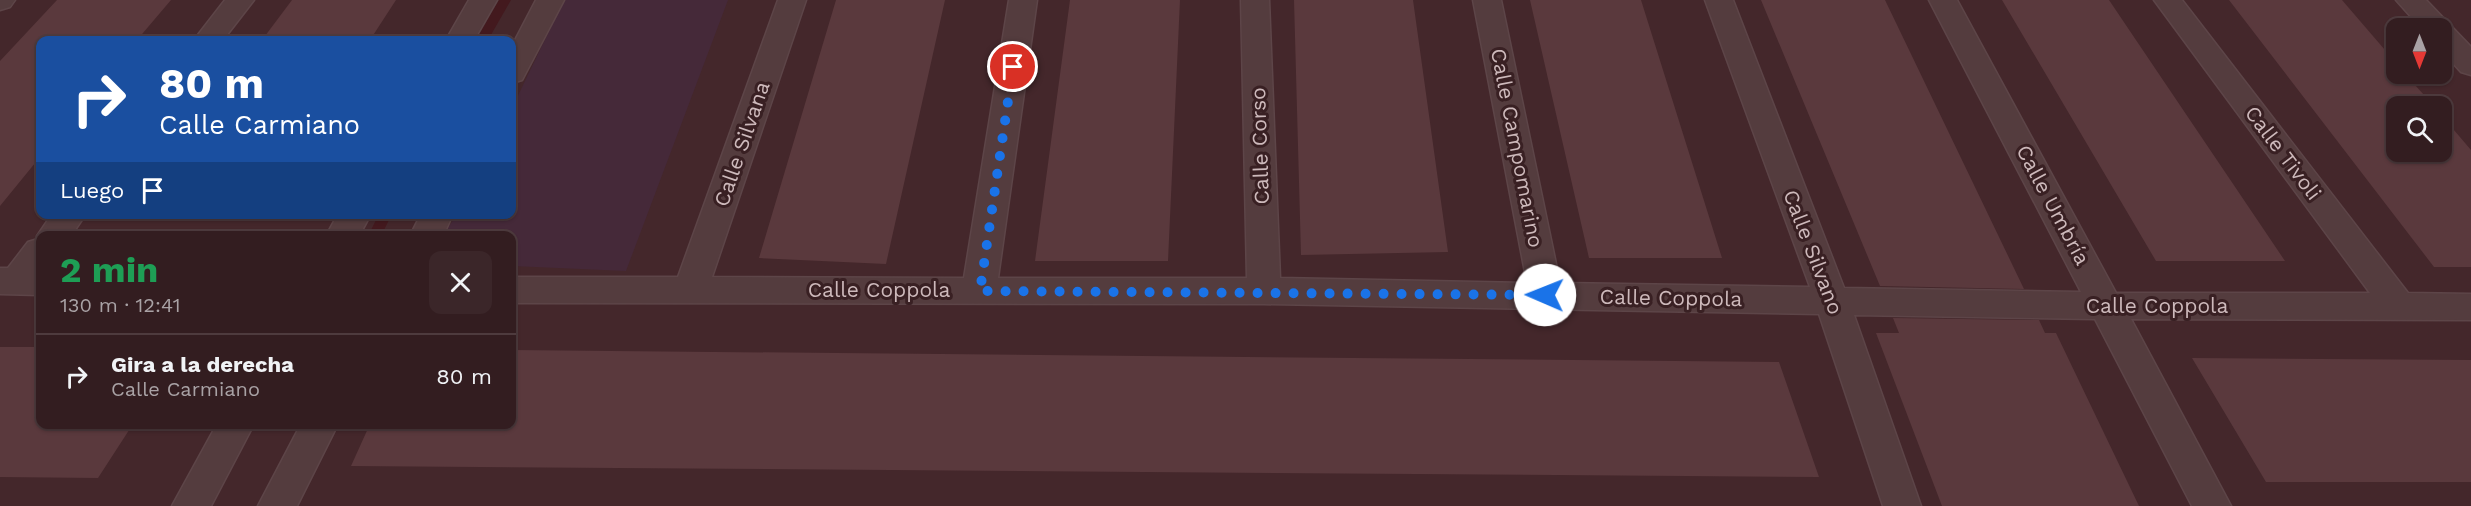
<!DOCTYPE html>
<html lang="es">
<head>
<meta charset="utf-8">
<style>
	body { margin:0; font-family:"Work Sans",sans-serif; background:#3b2629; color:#f1f3f6; height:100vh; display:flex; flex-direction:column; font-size:22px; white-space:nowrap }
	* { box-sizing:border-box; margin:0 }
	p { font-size:20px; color:#a9a2a5 }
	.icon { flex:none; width:33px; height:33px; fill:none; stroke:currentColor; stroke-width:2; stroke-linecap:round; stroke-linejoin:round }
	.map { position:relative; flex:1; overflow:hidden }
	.side { position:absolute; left:36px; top:231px; width:480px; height:198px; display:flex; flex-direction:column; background:#331d20; border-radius:12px; box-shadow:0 2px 4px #0004,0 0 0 2px #4e3b3e }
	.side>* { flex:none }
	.guide { position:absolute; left:36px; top:36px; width:480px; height:183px; border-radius:12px; box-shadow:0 2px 4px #0004,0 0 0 2px #4e3b3e; background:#1a4fa0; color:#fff; overflow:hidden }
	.needle { width:39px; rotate:180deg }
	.controls { position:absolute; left:2386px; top:18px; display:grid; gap:12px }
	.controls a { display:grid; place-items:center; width:66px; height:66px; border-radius:12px; background:#331d20; box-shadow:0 2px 4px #0004,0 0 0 2px #4e3b3e; font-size:30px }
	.pin { position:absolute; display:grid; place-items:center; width:51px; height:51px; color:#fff; margin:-26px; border:3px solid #fff; border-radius:50%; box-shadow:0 2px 6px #0007 }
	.me { position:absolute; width:66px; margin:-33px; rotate:271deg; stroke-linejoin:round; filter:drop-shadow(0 0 4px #0008) }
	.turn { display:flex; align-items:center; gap:21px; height:126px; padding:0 24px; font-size:27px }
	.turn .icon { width:78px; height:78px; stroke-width:2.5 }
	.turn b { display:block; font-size:42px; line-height:51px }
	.then { display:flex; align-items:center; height:57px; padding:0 24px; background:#0003; gap:12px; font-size:22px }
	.round { display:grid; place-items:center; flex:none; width:63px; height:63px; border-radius:12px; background:#3b2629 }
	.summary { display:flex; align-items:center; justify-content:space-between; height:102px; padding:0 24px }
	h1 { font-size:36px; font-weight:700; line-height:45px; color:#1e9e55 }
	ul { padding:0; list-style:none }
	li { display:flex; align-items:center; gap:18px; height:84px; padding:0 24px; border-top:2px solid #4e3b3e }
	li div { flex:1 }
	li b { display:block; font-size:22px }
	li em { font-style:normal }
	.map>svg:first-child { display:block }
	.green { fill:#452939 }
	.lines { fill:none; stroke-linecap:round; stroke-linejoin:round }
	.stream { fill:#43191e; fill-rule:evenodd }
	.building { fill:#5a393d }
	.minor-casing { stroke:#5d4548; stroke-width:3 }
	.minor { fill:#543c3e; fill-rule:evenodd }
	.route { stroke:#1a73e8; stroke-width:10; stroke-dasharray:0 18 }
	.labels { text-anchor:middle; stroke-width:6; stroke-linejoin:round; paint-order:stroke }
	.street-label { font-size:21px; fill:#cdb9bb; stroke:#392023 }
</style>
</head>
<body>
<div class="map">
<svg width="2471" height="506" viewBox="0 0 2471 506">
	<rect width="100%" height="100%" fill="#44272b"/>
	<!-- green -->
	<path class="green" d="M564 0H728L626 271 512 266V236H443L456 215 512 214V108Z"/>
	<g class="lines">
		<!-- stream -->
		<path class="stream" d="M499 0H511L488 40H476Z
			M379 214H392L381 236H368Z"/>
	</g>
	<!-- building -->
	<path class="building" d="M57 0H171L137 40H40V157L0 206V61Z
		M292 0H396L370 40H262Z
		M836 0H945L886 264 759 258Z
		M1070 0H1180L1168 261H1035Z
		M1294 0H1413L1448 252 1301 255Z
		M1530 0H1641L1722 258H1589Z
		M1761 0H1885L2024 289 1880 286Z
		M2002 0H2109L2285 261H2156Z
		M2229 0H2342L2397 64V74H2405L2434 106H2397V152H2442V116L2471 150V267H2434Z
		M1893 318 2039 320 2045 333H2056L2139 506H1942L1876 333H1899Z
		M0 347H40V424H133L98 478 0 477Z
		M512 350 1779 362 1819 477 351 466 370 424H512Z
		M2192 358 2471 360V482H2266Z"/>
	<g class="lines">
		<defs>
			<path id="minor" d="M0 0H15L10 7 0 10Z
				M225 0H254L223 40H194Z
				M469 0H497L474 40H446Z
				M536 0H564L522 80 512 83V46Z
				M778 0H806L712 277 964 278 1009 0H1037L998 278H1247L1241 0H1269L1280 278 1527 283 1473 0H1501L1560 283 1810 287 1705 0H1733L1844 288 2081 292 1929 0H1957L2116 293H2370L2154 0H2182L2408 293 2471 294V320L2131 319 2231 506H2192L2095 319 1854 315 1921 506H1883L1819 314 1264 304 512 303V277H678Z
				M2396 0H2426L2471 47V75L2461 72 2442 51V28H2421Z
				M52 214H86L71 236H40V295L0 294V268H8L28 242 38 239 37 236Z
				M338 214H371L359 236H326Z
				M421 214H453L443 236H410Z
				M217 424H254L211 506H172Z
				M301 424H338L297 506H258Z"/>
		</defs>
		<!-- minor casing -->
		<use href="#minor" class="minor-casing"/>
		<!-- minor -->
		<use href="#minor" class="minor"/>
	</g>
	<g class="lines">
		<!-- route -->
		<path class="route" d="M1013 67 980 291 1545 295"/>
	</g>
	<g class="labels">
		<!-- street labels -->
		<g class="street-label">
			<text transform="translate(742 144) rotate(-71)" y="7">Calle Silvana</text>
			<text transform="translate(1260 146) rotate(-92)" y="7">Calle Corso</text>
			<text transform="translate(1517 148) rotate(79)" y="7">Calle Campomarino</text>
			<text transform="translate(2283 153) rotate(53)" y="7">Calle Tivoli</text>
			<text transform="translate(2053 205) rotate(62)" y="7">Calle Umbría</text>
			<text transform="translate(1813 252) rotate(69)" y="7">Calle Silvano</text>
			<text x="879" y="297">Calle Coppola</text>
			<text transform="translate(1671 298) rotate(1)" y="7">Calle Coppola</text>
			<text x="2157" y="313">Calle Coppola</text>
		</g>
	</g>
</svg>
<div class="controls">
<a><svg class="needle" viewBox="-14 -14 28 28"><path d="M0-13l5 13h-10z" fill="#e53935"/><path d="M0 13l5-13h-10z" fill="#a9a2a5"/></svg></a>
<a><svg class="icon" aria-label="search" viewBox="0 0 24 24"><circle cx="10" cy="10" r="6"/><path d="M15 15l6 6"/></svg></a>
</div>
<div class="pin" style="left:1013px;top:67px;background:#d93025"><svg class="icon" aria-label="arrive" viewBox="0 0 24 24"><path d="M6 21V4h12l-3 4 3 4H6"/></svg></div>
<svg class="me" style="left:1545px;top:295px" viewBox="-20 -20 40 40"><circle r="19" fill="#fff"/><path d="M0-13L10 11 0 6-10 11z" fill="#1a73e8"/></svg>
<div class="guide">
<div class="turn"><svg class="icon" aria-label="right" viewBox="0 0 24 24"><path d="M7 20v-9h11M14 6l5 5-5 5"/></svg><div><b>80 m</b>Calle Carmiano</div></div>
<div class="then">Luego<svg class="icon" aria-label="arrive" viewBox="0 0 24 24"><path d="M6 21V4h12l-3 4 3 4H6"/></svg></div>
</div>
<section class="side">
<div class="summary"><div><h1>2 min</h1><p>130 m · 12:41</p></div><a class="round"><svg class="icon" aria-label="close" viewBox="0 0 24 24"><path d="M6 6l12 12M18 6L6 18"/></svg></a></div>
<ul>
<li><svg class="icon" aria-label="right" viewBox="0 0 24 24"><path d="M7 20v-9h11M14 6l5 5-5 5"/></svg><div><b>Gira a la derecha</b><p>Calle Carmiano</p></div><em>80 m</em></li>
</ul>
</section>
</div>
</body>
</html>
